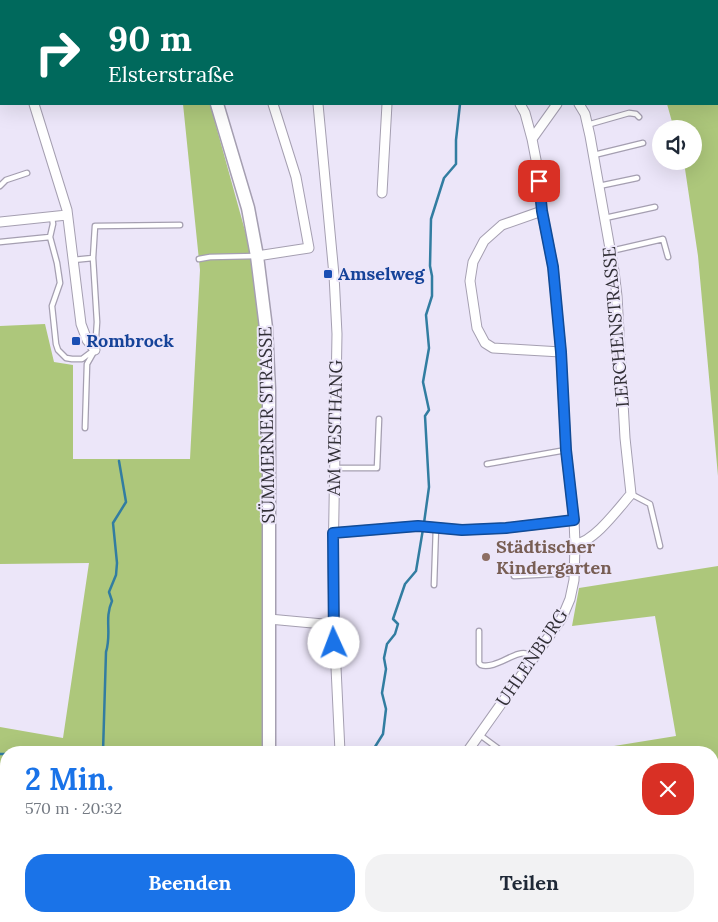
<!DOCTYPE html>
<html lang="de">
<head>
<meta charset="utf-8">
<style>
	body { margin:0; font-family:Lora,serif; background:#f2f2f3; color:#1f2937; height:100vh; display:flex; flex-direction:column; font-size:19px; white-space:nowrap }
	* { box-sizing:border-box; margin:0 }
	p { font-size:16px; color:#747a83 }
	.icon { flex:none; width:28px; height:28px; fill:none; stroke:currentColor; stroke-width:2; stroke-linecap:round; stroke-linejoin:round }
	.map { position:relative; flex:1; overflow:hidden }
	.panel { position:absolute; left:0px; top:746px; width:719px; height:176px; display:flex; flex-direction:column; background:#fff; border-radius:20px 20px 0 0; box-shadow:0 5px 20px #0002 }
	.panel>* { flex:none }
	.top-card { position:absolute; left:0px; top:0px; width:719px; height:105px; box-shadow:0 5px 20px #0002; background:#00695c; color:#fff; overflow:hidden }
	.controls { position:absolute; left:652px; top:120px; display:grid; gap:10px }
	.controls a { display:grid; place-items:center; width:50px; height:50px; border-radius:50%; background:#fff; box-shadow:0 5px 20px #0002; font-size:25px }
	.pin { position:absolute; display:grid; place-items:center; width:42px; height:42px; color:#fff; margin:-21px; border-radius:10px; box-shadow:0 2px 8px #0006 }
	.me { position:absolute; width:55px; margin:-28px; rotate:358deg; stroke-linejoin:round; filter:drop-shadow(0 0 4px #0008) }
	.turn { display:flex; align-items:center; gap:18px; height:105px; padding:0 25px; font-size:22px }
	.turn .icon { width:65px; height:65px; stroke-width:2.5 }
	.turn b { display:block; font-size:35px; line-height:42px }
	.round { display:grid; place-items:center; flex:none; width:52px; height:52px; border-radius:20px; background:#f2f2f3 }
	.head { display:flex; align-items:center; justify-content:space-between; height:85px; padding:0 25px }
	h1 { font-size:30px; font-weight:700; line-height:38px; color:#1a73e8 }
	.cta { display:flex; gap:10px; margin-top:auto; padding:10px 25px }
	.cta a { flex:1; height:58px; border-radius:20px; background:#1a73e8; color:#fff; font-size:20px; font-weight:700; line-height:58px; text-align:center }
	.cta a+a { background:#f2f2f3; color:#1f2937 }
	.map>svg:first-child { display:block }
	.green { fill:#adc77b }
	.lines { fill:none; stroke-linecap:round; stroke-linejoin:round }
	.stream { stroke:#327da1; stroke-width:2.5 }
	.service-casing { stroke:#a59fb1; stroke-width:7 }
	.minor-casing { stroke:#a59fb1; stroke-width:11 }
	.secondary-casing { stroke:#a59fb1; stroke-width:15 }
	.service { stroke:#fff; stroke-width:4.5 }
	.minor { stroke:#fff; stroke-width:9 }
	.secondary { stroke:#fff; stroke-width:12 }
	.route-casing { stroke:#114b97; stroke-width:12 }
	.route { stroke:#1a73e8; stroke-width:9 }
	.transit-dot { fill:#1a4fb4; stroke:#ece6f9; stroke-width:2 }
	.education-dot { fill:#8d6e63; stroke:#ece6f9; stroke-width:2 }
	.labels { text-anchor:middle; stroke-width:4; stroke-linejoin:round; paint-order:stroke }
	.transit-label { font-size:18px; font-weight:bold; fill:#164399; stroke:#ece6f9; text-anchor:start }
	.street-label { font-size:18px; fill:#312f36; stroke:#ece6f9 }
	.education-label { font-size:18px; font-weight:bold; fill:#785e54; stroke:#ece6f9; text-anchor:start }
</style>
</head>
<body>
<div class="map">
<svg width="718" height="922" viewBox="0 0 718 922">
	<rect width="100%" height="100%" fill="#ece6f9"/>
	<!-- green -->
	<path class="green" d="M643 0H718V476L698 256 685 169 683 161H694V129H674L667 104H718V1H643Z
		M183 104H210L252 256 262 327 264 384 263 752H6V916H260V922H0V727L63 738 89 563 0 564V326L45 324 54 362 73 365V459H190L200 270Z
		M718 566V922H626L633 919 631 916H712V752H587L583 751 676 736 655 616 572 626 579 588Z
		M274 916H386L383 922H274Z
		M524 916H628L629 918 619 922H527Z"/>
	<g class="lines">
		<!-- stream -->
		<path class="stream" d="M501 1 502 0
			M424 523 429 487 425 416 429 410 423 382 429 348 426 315 432 296V276L430 266 431 219 444 178 456 164V140L460 104
			M373 750 383 734 386 709 382 693 386 669 384 658 387 644 395 634 398 624 393 619 405 584 416 571 423 529
			M103 752 106 652C112 633 104 619 112 601L109 592 116 575 117 563 113 523 126 502 119 461
			M0 754H6
			M0 822 6 824
			M219 916 229 922
			M346 916 356 922"/>
		<defs>
			<path id="service" d="M587 125 629 113 636 114 639 117
				M594 155 643 143
				M0 186 6 180 27 173
				M599 186 637 178
				M605 218 655 207
				M50 237 57 263 60 283 52 306 56 344 58 350 66 358 72 359H82L94 350
				M0 242 50 237 53 224 52 217
				M611 251 663 239 668 257
				M199 259 210 257 256 256
				M73 260 93 258
				M85 428 87 364 95 350 96 337 97 322 93 258 95 226 180 225
				M487 464 566 450
				M335 468H377L379 419
				M631 494 650 504 660 546
				M551 569 574 568
				M514 576 574 573
				M434 585 436 527
				M479 631V663L481 665C495 670 517 649 527 654 528 655 532 659 532 660
				M480 735 503 752"/>
			<path id="minor" d="M251 0V1
				M311 0V1
				M428 1V0
				M623 1 624 0
				M0 2 1 6
				M34 104 67 210 81 324 87 340 95 350
				M318 104 334 275 337 334 333 566 334 625 340 752
				M532 139 557 104
				M382 193 387 104
				M542 211 502 225 484 241 473 262 470 281 477 328 485 343 493 348 561 352
				M0 222 67 215
				M257 256 309 248 296 177 273 104
				M333 533 418 526 462 530 506 528 574 520
				M575 544C594 542 618 509 631 494L625 438 617 296 614 271 590 136 585 114 579 104
				M269 619 334 625
				M467 752 562 618 570 599 574 580 575 544 574 520 566 450 561 352 553 267 542 211 537 165 532 139 525 113 520 104
				M467 916 471 922"/>
			<path id="secondary" d="M183 0 184 1
				M217 104 248 208 257 256 266 328 269 390V752
				M267 922V916"/>
		</defs>
		<!-- service casing -->
		<use href="#service" class="service-casing"/>
		<!-- minor casing -->
		<use href="#minor" class="minor-casing"/>
		<!-- secondary casing -->
		<use href="#secondary" class="secondary-casing"/>
		<!-- service -->
		<use href="#service" class="service"/>
		<!-- minor -->
		<use href="#minor" class="minor"/>
		<!-- secondary -->
		<use href="#secondary" class="secondary"/>
	</g>
	<g class="lines">
		<defs>
			<path id="route" d="M334 643 333 533 418 526 462 530 506 528 574 520 566 450 561 352 553 267 542 211 539 181"/>
		</defs>
		<!-- route casing -->
		<use href="#route" class="route-casing"/>
		<!-- route -->
		<use href="#route" class="route"/>
	</g>
	<!-- markers -->
	<g class="transit-dot">
		<rect x="323" y="269" width="10" height="10" rx="2.5"/>
		<rect x="71" y="336" width="10" height="10" rx="2.5"/>
	</g>
	<circle class="education-dot" cx="486" cy="557" r="5"/>
	<g class="labels">
		<!-- transit labels -->
		<g class="transit-label">
			<text x="338" y="280">Amselweg</text>
			<text x="86" y="347">Rombrock</text>
		</g>
		<!-- street labels -->
		<g class="street-label">
			<text transform="translate(616 327) rotate(-95)" y="6">LERCHENSTRASSE</text>
			<text transform="translate(267 425) rotate(-91)" y="6">SÜMMERNER STRASSE</text>
			<text transform="translate(335 428) rotate(-89)" y="6">AM WESTHANG</text>
			<text transform="translate(532 658) rotate(-56)" y="6">UHLENBURG</text>
		</g>
		<!-- education labels -->
		<g class="education-label">
			<text x="496" y="553">Städtischer<tspan x="496" dy="21">Kindergarten</tspan></text>
		</g>
	</g>
</svg>
<div class="controls">
<a><svg class="icon" aria-label="sound" viewBox="0 0 24 24"><path d="M4 9h4l5-4v14l-5-4H4zM17 9q2 3 0 6"/></svg></a>
</div>
<div class="pin" style="left:539px;top:181px;background:#d93025"><svg class="icon" aria-label="arrive" viewBox="0 0 24 24"><path d="M6 21V4h12l-3 4 3 4H6"/></svg></div>
<svg class="me" style="left:334px;top:643px" viewBox="-20 -20 40 40"><circle r="19" fill="#fff"/><path d="M0-13L10 11 0 6-10 11z" fill="#1a73e8"/></svg>
<div class="top-card">
<div class="turn"><svg class="icon" aria-label="right" viewBox="0 0 24 24"><path d="M7 20v-9h11M14 6l5 5-5 5"/></svg><div><b>90 m</b>Elsterstraße</div></div>
</div>
<section class="panel">
<div class="head"><div><h1>2 Min.</h1><p>570 m · 20:32</p></div><a class="round" style="background:#d93025;color:#fff"><svg class="icon" aria-label="close" viewBox="0 0 24 24"><path d="M6 6l12 12M18 6L6 18"/></svg></a></div>
<div class="cta"><a>Beenden</a><a>Teilen</a></div>
</section>
</div>
</body>
</html>
